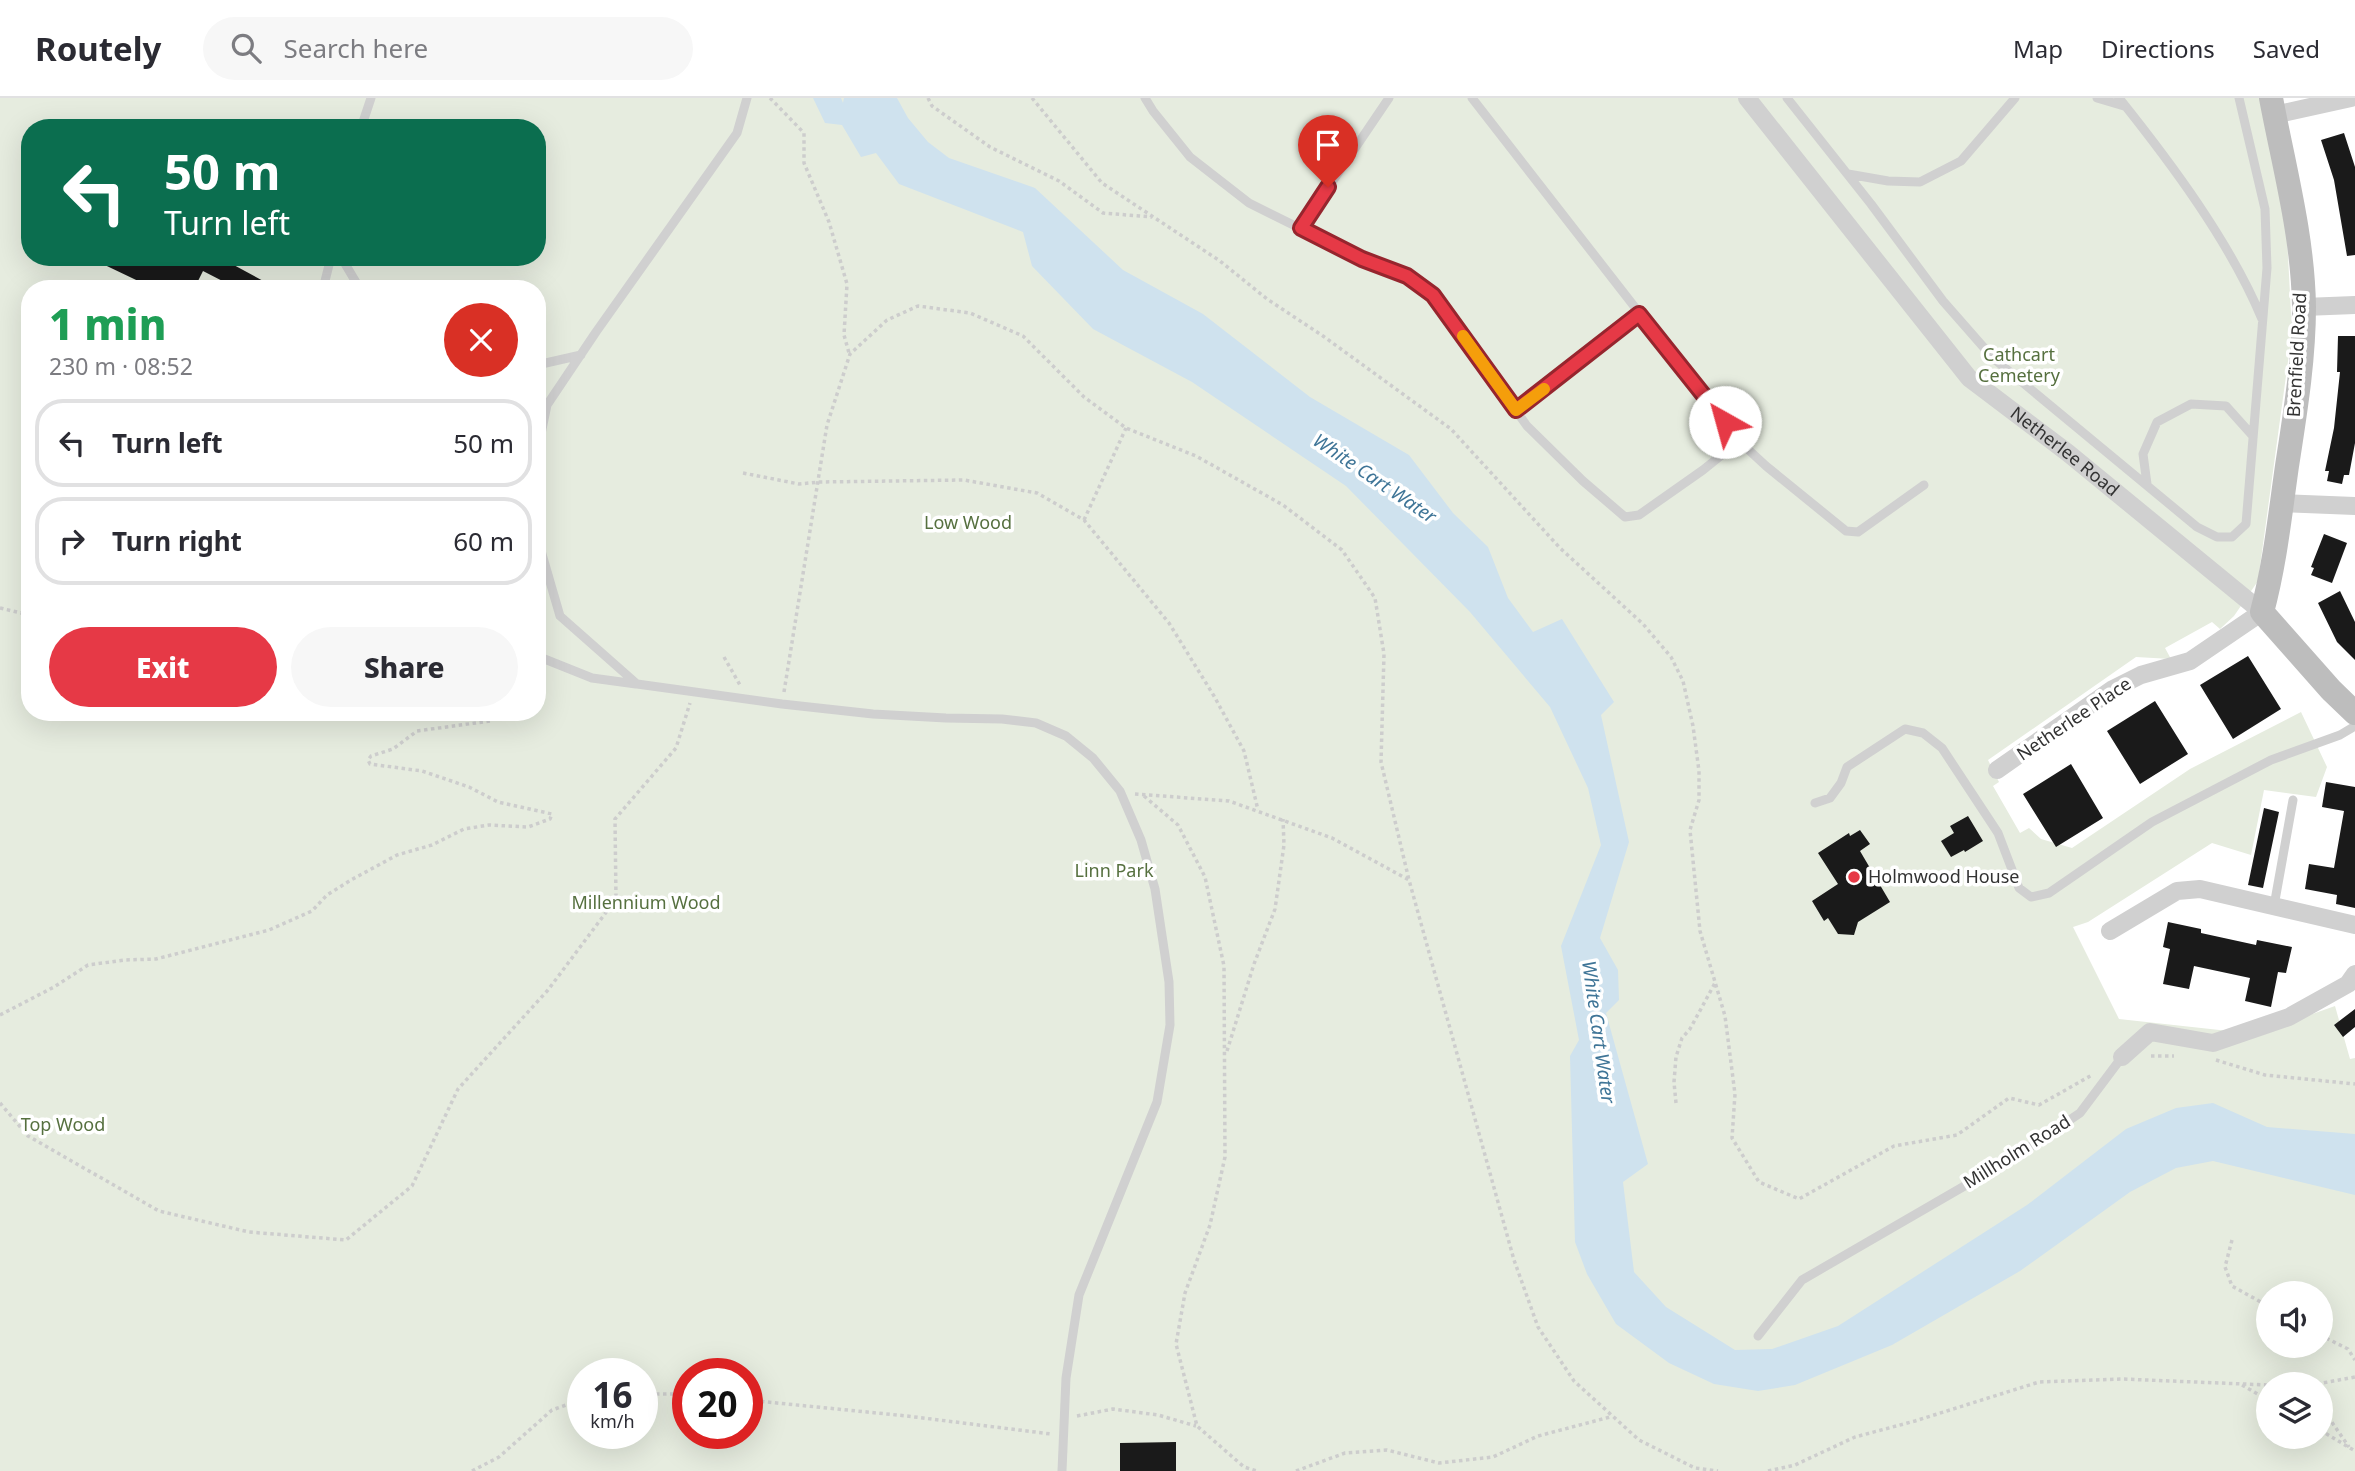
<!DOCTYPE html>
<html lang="en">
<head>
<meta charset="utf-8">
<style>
	body { margin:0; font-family:"Noto Sans",sans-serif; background:#f7f7f7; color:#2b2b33; height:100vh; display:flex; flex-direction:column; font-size:26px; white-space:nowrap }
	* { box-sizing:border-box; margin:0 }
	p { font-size:23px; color:#7c7c81 }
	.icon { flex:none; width:38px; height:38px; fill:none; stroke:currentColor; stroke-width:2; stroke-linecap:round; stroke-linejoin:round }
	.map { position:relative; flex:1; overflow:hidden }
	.panel { position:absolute; left:21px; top:182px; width:525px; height:441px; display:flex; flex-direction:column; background:#fff; border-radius:28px; box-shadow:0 7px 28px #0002 }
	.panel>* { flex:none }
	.hud { position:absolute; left:21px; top:21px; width:525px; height:147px; border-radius:28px; box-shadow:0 7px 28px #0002; background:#0b6e4f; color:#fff; overflow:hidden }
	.tools { position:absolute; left:2256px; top:1183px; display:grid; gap:14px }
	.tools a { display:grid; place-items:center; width:77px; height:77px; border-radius:50%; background:#fff; box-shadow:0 7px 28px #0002; font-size:35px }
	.speed { position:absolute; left:567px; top:1260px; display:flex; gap:14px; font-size:35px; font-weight:700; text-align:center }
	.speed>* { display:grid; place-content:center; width:91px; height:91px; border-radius:50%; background:#fff; box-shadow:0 7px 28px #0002; line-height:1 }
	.speed small { font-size:18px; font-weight:400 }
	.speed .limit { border:10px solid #d22; background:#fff; color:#111 }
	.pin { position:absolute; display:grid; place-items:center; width:60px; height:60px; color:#fff; margin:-72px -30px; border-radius:50% 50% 50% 0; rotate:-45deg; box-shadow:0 0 7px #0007 }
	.pin .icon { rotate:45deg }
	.me { position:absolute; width:77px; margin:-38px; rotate:322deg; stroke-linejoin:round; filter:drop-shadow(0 0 5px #0008) }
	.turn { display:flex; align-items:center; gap:24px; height:147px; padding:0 28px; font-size:32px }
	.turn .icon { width:91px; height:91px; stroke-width:2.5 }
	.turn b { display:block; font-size:49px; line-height:60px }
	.round { display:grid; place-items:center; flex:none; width:74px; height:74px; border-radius:37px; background:#f7f7f7 }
	.head { display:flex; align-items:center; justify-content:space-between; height:119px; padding:0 28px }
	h1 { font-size:42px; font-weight:800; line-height:52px; color:#1e9e55 }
	.cta { display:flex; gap:14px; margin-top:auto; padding:14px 28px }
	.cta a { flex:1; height:80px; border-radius:42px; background:#e63946; color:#fff; font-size:28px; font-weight:800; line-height:80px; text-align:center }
	.cta a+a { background:#f7f7f7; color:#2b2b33 }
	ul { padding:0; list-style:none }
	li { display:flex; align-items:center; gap:21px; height:88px; margin:0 14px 10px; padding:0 14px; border:4px solid #e1e1e2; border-radius:28px }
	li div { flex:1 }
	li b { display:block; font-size:26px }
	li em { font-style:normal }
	header { display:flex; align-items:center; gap:42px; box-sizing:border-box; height:98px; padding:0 35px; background:#fff; border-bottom:2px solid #e1e1e2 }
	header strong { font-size:33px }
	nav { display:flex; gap:38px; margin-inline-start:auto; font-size:24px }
	.search { width:490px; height:63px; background:#f7f7f7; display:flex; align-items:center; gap:18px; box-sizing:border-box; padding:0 24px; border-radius:38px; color:#7c7c81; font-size:26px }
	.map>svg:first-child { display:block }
	.green { fill:#e6ecdf; fill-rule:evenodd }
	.water { fill:#cfe2ee }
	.building { fill:#1a1a1a }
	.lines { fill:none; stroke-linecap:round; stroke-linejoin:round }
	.path { stroke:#cdcdcd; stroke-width:3.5; stroke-dasharray:3.5 3.5; stroke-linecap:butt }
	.lane { stroke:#d0d0d0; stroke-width:9 }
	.street { stroke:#d0d0d0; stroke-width:18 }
	.secondary { stroke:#bdbdbd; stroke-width:24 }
	.route-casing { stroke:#96252e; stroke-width:18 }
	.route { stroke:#e63946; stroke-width:12 }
	.slow { stroke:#f59e0b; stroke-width:12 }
	.poi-dot { fill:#e63946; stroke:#fff; stroke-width:2.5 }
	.labels { text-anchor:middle; stroke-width:7; stroke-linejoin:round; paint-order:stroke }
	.park-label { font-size:18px; fill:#56703f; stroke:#fff }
	.street-label { font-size:18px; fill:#333; stroke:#fff }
	.poi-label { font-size:18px; fill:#333; stroke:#fff; text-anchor:start }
	.water-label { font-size:19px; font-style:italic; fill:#3f7597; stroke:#fff }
</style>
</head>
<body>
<header>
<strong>Routely</strong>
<div class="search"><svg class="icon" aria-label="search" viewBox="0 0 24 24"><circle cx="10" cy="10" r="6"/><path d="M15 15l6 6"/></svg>Search here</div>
<nav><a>Map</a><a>Directions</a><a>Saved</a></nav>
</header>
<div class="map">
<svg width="2355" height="1373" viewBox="0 0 2355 1373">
	<rect width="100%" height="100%" fill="#fff"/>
	<!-- green -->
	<path class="green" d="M0 0H2261L2286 120 2292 234 2258 483 2234 518 2220 531 2212 524 2165 550 2171 561 2136 559 1988 662 1999 684 1993 688 2020 735 2029 730 2041 741 2072 750 2190 671 2301 614 2327 669 2316 699 2264 692 2251 757 2212 745 2088 824 2073 829 2119 921 2256 936 2335 908 2350 961 2355 960V1373H0ZM30 30H537V159H30ZM30 191H537V614H30ZM2268 1195H2320V1248H2268ZM583 1276H642V1335H583ZM688 1276H747V1335H688ZM2268 1286H2320V1339H2268Z"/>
	<!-- water -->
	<path class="water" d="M813 0H841L843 5 844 0H897L908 20 928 44 949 60 1035 90 1123 172 1203 216 1310 299 1409 357 1453 415 1488 449 1508 500 1533 534 1562 521 1614 604 1601 617 1629 744 1600 840 1618 872 1619 902 1606 915 1648 1066 1623 1084 1634 1174 1666 1209 1735 1252 1772 1251 1838 1228 2027 1107 2126 1031 2176 1010 2213 1005 2267 1029 2355 1036V1097L2213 1063 2176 1070 2130 1094 2020 1173 1892 1247 1795 1287 1758 1293 1714 1286 1669 1265 1616 1226 1587 1176 1575 1144 1570 958 1579 942 1561 848 1601 747 1588 690 1550 609 1470 514 1346 388 1192 284 1093 231 1032 168 1023 134 899 86 876 55 861 59 842 27 825 25Z"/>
	<!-- building -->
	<path class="building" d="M2344 35 2355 69V157L2347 158 2334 82 2321 42Z
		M88 159H219L278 191H238L203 173 194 191H155Z
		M2338 238H2355V345L2349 377H2344L2342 386 2327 383 2329 373H2325L2334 330 2340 274H2337Z
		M2324 436 2347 445 2332 485 2311 477 2314 470 2311 469Z
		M2340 493 2355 524V562L2337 544 2318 505Z
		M2248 558 2281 611 2233 641 2200 587Z
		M2155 603 2188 656 2140 686 2107 633Z
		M2071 666 2103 720 2056 749 2023 696Z
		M2326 684 2355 689V810L2336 806 2337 797 2305 791 2309 766 2334 770 2344 713 2322 709Z
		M2264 710 2279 714 2263 790 2248 787Z
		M1968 718 1983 743 1965 754 1964 752 1951 759 1941 743 1954 735 1950 728Z
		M1860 732 1870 746 1860 753 1890 804 1858 824 1854 837 1838 836 1828 820 1824 823 1812 803 1838 786 1818 755 1849 735 1850 738Z
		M2168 824 2201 831V835L2256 847 2257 842 2292 849 2286 875 2278 874 2271 909 2245 903 2250 880 2194 868 2189 891 2163 886 2170 851 2163 849Z
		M2355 911V929L2343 939 2334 927Z
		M1176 1344V1373H1120V1345Z"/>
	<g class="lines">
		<!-- path -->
		<path class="path" d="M770 0 804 35V65L829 124 847 186 844 237 849 255
			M928 0 932 8 990 49 1059 83 1103 115 1152 119
			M1032 0 1102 85 1220 163 1267 201 1323 238 1451 331 1560 450 1643 526 1671 559 1683 583 1693 628 1699 673V702L1690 732 1700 833 1725 918 1735 996 1732 1040 1759 1084 1799 1101 1894 1048 1957 1037 2009 1000 2039 1007 2092 977
			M743 375 799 386 820 384 964 382 1037 395 1084 422 1169 525 1214 598 1244 653 1258 712
			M1084 422 1126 330
			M0 510 21 515 30 510
			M724 559 740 587
			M784 594 827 327 850 256 887 222 918 208 970 215 1023 238 1084 299 1126 330 1196 358 1283 407 1342 452 1375 500 1384 556 1381 664 1409 782
			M1135 696 1229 703 1332 740 1409 782 1514 1162 1538 1229 1574 1283 1639 1342 1695 1370 1718 1373
			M1144 698 1178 727 1205 779 1224 868 1225 1059 1210 1127 1185 1195 1176 1246 1197 1328 1244 1369 1257 1373
			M0 917 54 889 88 867 125 862 156 861 269 832 312 813 327 797 351 782 397 757 432 747 464 731 489 727 528 729 550 721 552 716 498 704 469 689 422 673 370 666 368 662 371 658 393 651 417 633 490 623 493 620 489 614
			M1227 953 1254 866 1275 811 1284 747 1283 721
			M2151 958H2174
			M2216 962 2265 977 2355 986
			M0 1005 28 1038 159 1113 249 1134 346 1142 412 1088 458 991 548 892 616 801 615 721 676 650 690 605
			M1676 1005 1674 984 1676 959 1682 940 1690 931 1715 885
			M2232 1142 2225 1169 2232 1188 2268 1208
			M2320 1237 2348 1251 2355 1262
			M2317 1286 2355 1279
			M2242 1287 2268 1302
			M642 1296H688
			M747 1302 907 1318 1051 1336
			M2320 1307 2349 1349
			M1077 1318 1113 1311 1158 1317 1196 1328
			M2320 1332 2355 1353
			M472 1373 499 1359 552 1312 583 1301
			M1296 1373 1345 1355 1387 1352 1439 1365 1493 1359 1538 1338 1610 1319
			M1768 1373 1795 1367 1855 1339 1915 1323 2039 1284 2122 1281 2268 1287"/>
		<!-- lane -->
		<path class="lane" d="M1145 0 1153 13 1190 59 1249 105 1362 161 1407 178 1433 197 1527 328 1583 383 1625 419 1639 417 1703 372 1739 343
			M1472 0 1739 343 1766 368 1846 433 1858 434 1924 387
			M1787 0 1871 106 1943 203 1993 260 2197 429 2217 439H2232L2246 426 2267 170 2265 111 2239 0
			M2097 0 2124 8
			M2119 0C2171 65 2230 144 2262 221
			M361 30 371 0
			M1848 76 1888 83 1920 84 1961 63 2015 0
			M1301 130 1389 0
			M341 159 360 191
			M323 191 331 159
			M537 267 581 257
			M1516 312 1639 216
			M537 355 547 307 596 234 737 35 747 0
			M2147 386 2143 356 2157 324 2191 306 2226 308 2252 337
			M537 439 560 518 637 586 782 606 873 616 946 620 1002 621 1036 625 1066 638 1093 660 1120 693 1141 742 1155 791 1169 884 1170 927 1157 1004 1079 1197 1066 1280 1062 1373
			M537 558 592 580 636 586
			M1815 705 1830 700 1841 685 1847 669 1905 631 1923 635 1942 650 1998 735 2019 790 2031 799 2049 795 2152 724 2271 662 2340 637 2355 628
			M2274 808 2293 702
			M1758 1238 1802 1182 2018 1057 2080 1015 2122 959"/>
		<!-- street -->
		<g class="street">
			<path id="s1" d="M1747 0 1969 280 2068 355 2262 514 2190 563 2141 577 2113 591 1997 672"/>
			<path d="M2274 17 2351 0"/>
			<path d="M2304 209 2355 207"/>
			<path d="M2282 405 2355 408"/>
			<path d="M2110 833 2177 793 2200 791 2355 827"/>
			<path d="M2122 959 2150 934 2213 945 2289 919 2348 886 2355 876"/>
		</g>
		<!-- secondary -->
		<path class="secondary" d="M2271 0C2284 69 2303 138 2304 209 2304 262 2295 316 2287 368 2280 417 2275 466 2262 514L2331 592 2355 615"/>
	</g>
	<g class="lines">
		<defs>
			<path id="route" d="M1328 89 1301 130 1362 161 1407 178 1433 197 1516 312 1639 216 1725 324"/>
		</defs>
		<!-- route casing -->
		<use href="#route" class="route-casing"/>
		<!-- route -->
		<use href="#route" class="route"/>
		<!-- slow -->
		<path class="slow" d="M1463 238 1516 312 1544 291"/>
	</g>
	<!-- markers -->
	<circle class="poi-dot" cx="1854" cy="779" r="7"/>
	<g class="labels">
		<!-- park labels -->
		<g class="park-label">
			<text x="2019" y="263">Cathcart<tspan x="2019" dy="21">Cemetery</tspan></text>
			<text x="968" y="431">Low Wood</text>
			<text x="1114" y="779">Linn Park</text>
			<text x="646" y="811">Millennium Wood</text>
			<text x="63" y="1033">Top Wood</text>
		</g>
		<!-- street labels -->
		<g class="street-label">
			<text transform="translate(2297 257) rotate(-87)" y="6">Brenfield Road</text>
			<text dy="6" stroke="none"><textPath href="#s1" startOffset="478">Netherlee Road</textPath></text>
			<text transform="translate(2074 621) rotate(-34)" y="6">Netherlee Place</text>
			<text transform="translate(2017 1054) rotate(-32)" y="6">Millholm Road</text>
		</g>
		<!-- poi labels -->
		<g class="poi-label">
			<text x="1868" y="785">Holmwood House</text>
		</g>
		<!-- water labels -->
		<g class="water-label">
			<text transform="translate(1375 380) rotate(34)" y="7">White Cart Water</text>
			<text transform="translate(1599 934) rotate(82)" y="7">White Cart Water</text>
		</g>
	</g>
</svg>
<div class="tools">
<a><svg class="icon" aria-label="sound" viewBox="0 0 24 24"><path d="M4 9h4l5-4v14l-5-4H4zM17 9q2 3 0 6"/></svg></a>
<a><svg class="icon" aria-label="layers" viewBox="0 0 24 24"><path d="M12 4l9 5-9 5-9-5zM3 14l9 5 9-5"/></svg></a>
</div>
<div class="speed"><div>16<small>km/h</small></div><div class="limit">20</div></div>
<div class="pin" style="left:1328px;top:89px;background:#d93025"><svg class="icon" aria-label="arrive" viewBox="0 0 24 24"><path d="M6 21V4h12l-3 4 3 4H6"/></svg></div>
<svg class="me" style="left:1725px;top:324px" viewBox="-20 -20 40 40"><circle r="19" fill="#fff"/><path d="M0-13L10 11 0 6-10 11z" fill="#e63946"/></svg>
<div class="hud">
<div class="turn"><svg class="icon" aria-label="left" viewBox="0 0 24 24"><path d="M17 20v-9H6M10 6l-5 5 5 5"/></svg><div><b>50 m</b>Turn left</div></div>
</div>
<section class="panel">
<div class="head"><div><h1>1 min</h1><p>230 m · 08:52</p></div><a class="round" style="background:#d93025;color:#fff"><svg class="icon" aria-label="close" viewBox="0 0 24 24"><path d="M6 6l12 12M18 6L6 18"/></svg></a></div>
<ul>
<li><svg class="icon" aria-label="left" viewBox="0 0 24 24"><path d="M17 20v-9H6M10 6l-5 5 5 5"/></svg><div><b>Turn left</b></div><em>50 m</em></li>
<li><svg class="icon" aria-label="right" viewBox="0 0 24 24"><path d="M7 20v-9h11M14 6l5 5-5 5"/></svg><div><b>Turn right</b></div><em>60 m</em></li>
</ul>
<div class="cta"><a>Exit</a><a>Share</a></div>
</section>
</div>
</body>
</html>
